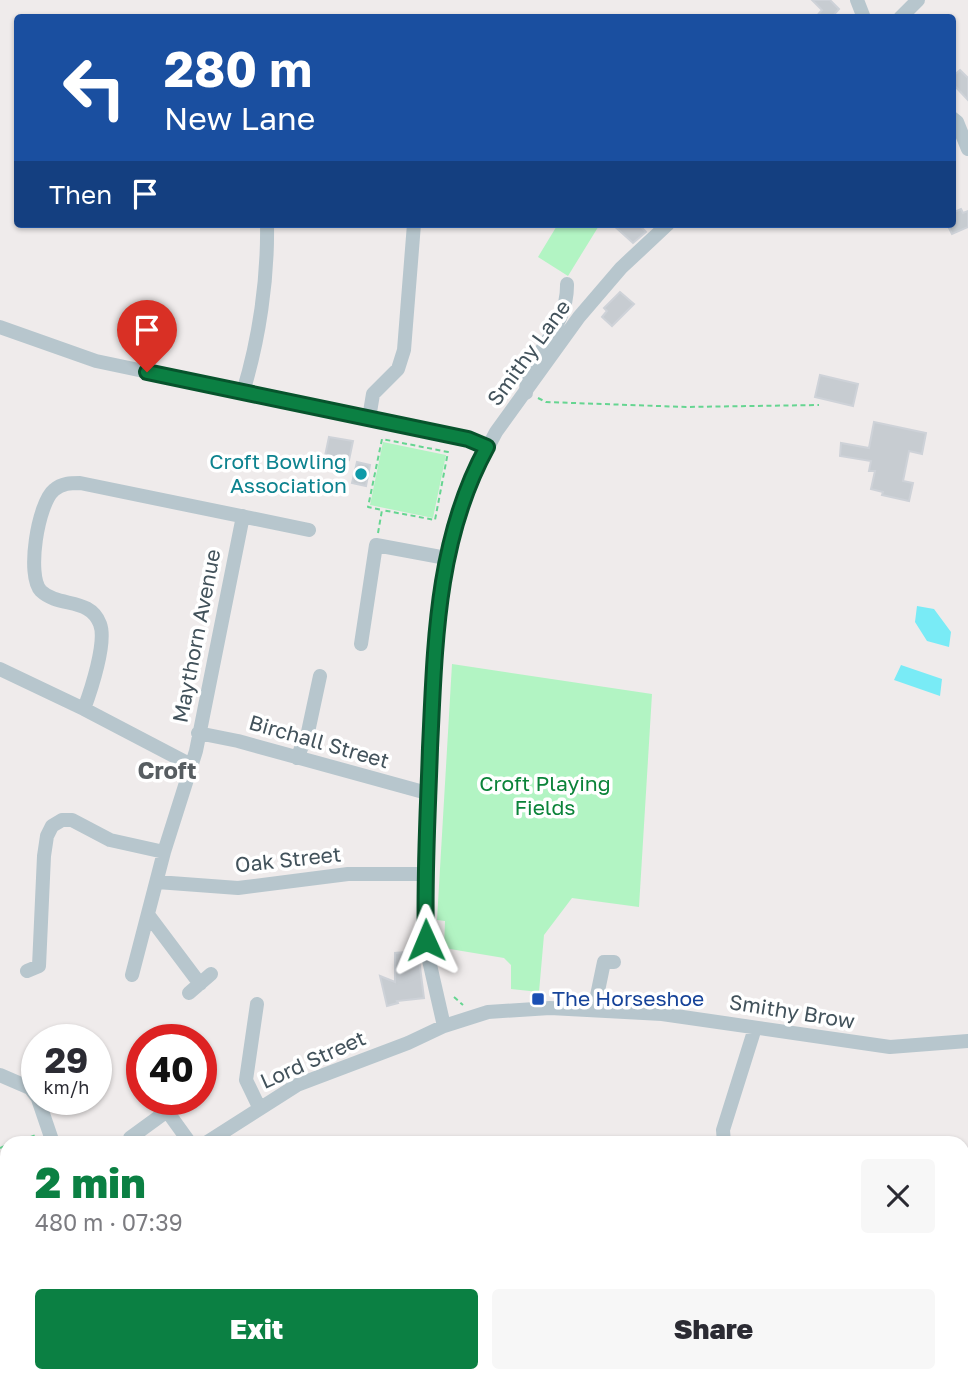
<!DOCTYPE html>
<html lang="en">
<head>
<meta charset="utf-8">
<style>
	body { margin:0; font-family:"Golos Text",sans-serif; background:#f7f7f7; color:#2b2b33; height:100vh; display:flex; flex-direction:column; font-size:26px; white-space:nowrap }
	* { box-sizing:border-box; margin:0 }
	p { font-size:23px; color:#7c7c81 }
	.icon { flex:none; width:38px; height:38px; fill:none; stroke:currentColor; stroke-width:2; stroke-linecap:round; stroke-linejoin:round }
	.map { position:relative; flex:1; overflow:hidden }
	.sheet { position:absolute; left:0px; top:1136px; width:970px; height:247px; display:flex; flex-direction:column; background:#fff; border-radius:21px 21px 0 0; box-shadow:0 2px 5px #0004 }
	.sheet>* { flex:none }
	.guide { position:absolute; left:14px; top:14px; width:942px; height:214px; border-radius:7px; box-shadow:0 2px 5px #0004; background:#1a4fa0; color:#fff; overflow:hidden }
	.speed { position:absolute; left:21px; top:1024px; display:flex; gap:14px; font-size:35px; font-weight:700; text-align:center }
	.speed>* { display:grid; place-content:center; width:91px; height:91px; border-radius:50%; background:#fff; box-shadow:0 2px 5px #0004; line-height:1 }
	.speed small { font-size:18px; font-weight:400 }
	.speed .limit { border:10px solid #d22; background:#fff; color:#111 }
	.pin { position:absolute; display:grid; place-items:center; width:60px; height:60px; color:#fff; margin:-72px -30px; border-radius:50% 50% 50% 0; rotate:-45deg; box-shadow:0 0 7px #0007 }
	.pin .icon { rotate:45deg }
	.me { position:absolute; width:77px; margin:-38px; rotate:359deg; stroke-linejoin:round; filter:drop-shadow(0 0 5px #0008) }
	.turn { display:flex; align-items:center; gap:24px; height:147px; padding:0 35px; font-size:32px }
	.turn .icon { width:91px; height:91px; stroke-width:2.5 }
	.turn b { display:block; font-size:49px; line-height:60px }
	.then { display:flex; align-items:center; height:66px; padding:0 35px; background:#0003; gap:14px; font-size:26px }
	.round { display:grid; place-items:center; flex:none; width:74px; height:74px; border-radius:7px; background:#f7f7f7 }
	.summary { display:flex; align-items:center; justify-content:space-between; height:119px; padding:0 35px }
	h1 { font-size:42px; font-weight:800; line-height:52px; color:#0b8043 }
	.primary-button { display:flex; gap:14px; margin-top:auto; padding:14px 35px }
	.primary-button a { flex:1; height:80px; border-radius:7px; background:#0b8043; color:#fff; font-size:28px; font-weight:800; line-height:80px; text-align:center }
	.primary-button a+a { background:#f7f7f7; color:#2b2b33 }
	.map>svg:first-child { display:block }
	.green { fill:#b2f4c3 }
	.water { fill:#79ebf6 }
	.building { fill:#c7ccd1; stroke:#ced2d8; stroke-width:2 }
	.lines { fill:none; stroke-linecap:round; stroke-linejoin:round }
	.path { stroke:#66d591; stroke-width:2; stroke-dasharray:5 3.5; stroke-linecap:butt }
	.minor { stroke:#b7c6cd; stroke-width:14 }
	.route-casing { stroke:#07532c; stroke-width:18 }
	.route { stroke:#0b8043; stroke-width:12 }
	.culture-dot { fill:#0f9aa8; stroke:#fff; stroke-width:2.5 }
	.transit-dot { fill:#1a4fb4; stroke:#fff; stroke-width:2.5 }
	.labels { text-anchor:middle; stroke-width:7; stroke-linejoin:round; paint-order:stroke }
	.street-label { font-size:21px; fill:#42525b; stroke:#fff }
	.culture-label { font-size:21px; fill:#0d838f; stroke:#fff; text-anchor:end }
	.park-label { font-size:21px; fill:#0b8339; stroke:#fff }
	.transit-label { font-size:21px; fill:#164399; stroke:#fff; text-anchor:start }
	.quarter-label { font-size:24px; font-weight:bold; fill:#575d61; stroke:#fff }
</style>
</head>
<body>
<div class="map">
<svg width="968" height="1381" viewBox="0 0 968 1381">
	<rect width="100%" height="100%" fill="#efebeb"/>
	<!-- green -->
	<path class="green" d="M558 224H600L568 276 538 257Z
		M383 442 446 455 433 518 370 505Z
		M452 664 652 694 639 907 572 898 544 935 539 992 511 989V965L504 958 444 948 445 921 437 920Z"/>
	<!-- water -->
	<path class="water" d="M917 606 934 609 951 632 949 647 927 641 915 622Z
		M901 665 942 679 940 696 894 680Z"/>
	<!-- building -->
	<path class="building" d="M812 0H830L839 9 831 18H815L822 10Z
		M960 70 968 78V100L952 83V77Z
		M961 209 963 213 968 211V227L952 234 947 224H952V213Z
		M612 224 631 227 638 224 646 232 633 243Z
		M620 292 634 304 612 326 602 317 607 311 604 308Z
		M820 375 858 384 853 406 815 397Z
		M874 422 926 433 922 454 909 451 903 481 913 483 909 501 882 495 883 492 871 489 875 471H869L871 461 840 456 841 443 869 448Z
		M329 437 353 441 349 460 325 456Z
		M357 462 370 465 366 486 352 483Z
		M418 951 424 998 397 1001 398 1003 387 1006 380 976 395 982V953Z"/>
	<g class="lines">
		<!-- path -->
		<path class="path" d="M538 398 546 402 686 407 819 405
			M378 533 382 510 368 507 382 439 448 452 435 520 382 510
			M454 997 463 1005
			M14 1143 36 1135
			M0 1148 7 1145"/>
		<!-- minor -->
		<path class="minor" d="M857 0 864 18
			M900 18 918 0
			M952 118 957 122 968 149
			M0 327 96 361 468 439 487 447
			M243 392C259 340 268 279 267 224
			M526 393C525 355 568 332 567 284
			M369 418 373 394 398 369 404 350 414 224
			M361 644 376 545 446 558
			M0 669 84 709 191 765
			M84 709C91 690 107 642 100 624 90 597 59 608 41 591 26 576 38 503 54 490 62 483 71 483 80 483L309 530
			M198 733 238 741 427 793
			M297 758 308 732 320 676
			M157 882 238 888 348 874H424
			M149 916 200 984
			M27 971 39 966 44 856 47 836 52 826 62 820H72L110 840 164 852
			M132 975 164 852 196 751 243 516
			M189 993 211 974
			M257 1004 246 1080 259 1107
			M594 1010 604 962H614
			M444 1026 428 956 424 874 435 638 441 584 454 525 468 485 496 432 579 317 621 268 668 224
			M0 1075 30 1088 37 1097
			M38 1099 53 1143
			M130 1138 167 1111 190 1143
			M206 1143 297 1085 408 1043 444 1026 488 1012 550 1008 662 1014 890 1047 968 1041
			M724 1143 723 1130 755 1028
			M0 1209 7 1204
			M0 1369 7 1356"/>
	</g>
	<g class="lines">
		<defs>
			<path id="route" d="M147 372 468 439 487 447C436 540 435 644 430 748 428 812 424 875 426 940"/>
		</defs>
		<!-- route casing -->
		<use href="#route" class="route-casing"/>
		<!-- route -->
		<use href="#route" class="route"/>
	</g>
	<!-- markers -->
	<circle class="culture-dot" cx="361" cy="474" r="7"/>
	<rect class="transit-dot" x="531" y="992" width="14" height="14" rx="3.5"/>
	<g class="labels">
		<!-- street labels -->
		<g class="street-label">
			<text transform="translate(529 353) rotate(-54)" y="7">Smithy Lane</text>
			<text transform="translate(197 636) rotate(-79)" y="7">Maythorn Avenue</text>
			<text transform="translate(319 742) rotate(16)" y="7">Birchall Street</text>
			<text transform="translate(288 860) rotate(-6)" y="7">Oak Street</text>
			<text transform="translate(792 1012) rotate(9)" y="7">Smithy Brow</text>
			<text transform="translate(313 1060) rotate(-24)" y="7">Lord Street</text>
		</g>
		<!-- culture labels -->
		<g class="culture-label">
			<text x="347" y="469">Croft Bowling<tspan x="347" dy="24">Association</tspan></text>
		</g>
		<!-- park labels -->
		<g class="park-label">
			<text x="545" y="791">Croft Playing<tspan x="545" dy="24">Fields</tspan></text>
		</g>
		<!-- transit labels -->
		<g class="transit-label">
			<text x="552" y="1006">The Horseshoe</text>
		</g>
		<!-- quarter labels -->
		<g class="quarter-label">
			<text x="167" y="779">Croft</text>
		</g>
	</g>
</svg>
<div class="speed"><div>29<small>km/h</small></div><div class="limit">40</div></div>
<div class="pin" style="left:147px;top:372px;background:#d93025"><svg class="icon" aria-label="arrive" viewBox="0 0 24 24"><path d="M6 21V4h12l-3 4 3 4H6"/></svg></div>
<svg class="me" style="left:426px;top:940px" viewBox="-20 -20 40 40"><path d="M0-17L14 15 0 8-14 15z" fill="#0b8043" stroke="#fff" stroke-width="4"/></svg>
<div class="guide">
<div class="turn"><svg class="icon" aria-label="left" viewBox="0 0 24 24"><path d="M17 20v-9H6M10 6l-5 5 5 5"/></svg><div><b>280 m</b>New Lane</div></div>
<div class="then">Then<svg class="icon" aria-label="arrive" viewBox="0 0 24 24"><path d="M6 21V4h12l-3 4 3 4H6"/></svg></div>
</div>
<section class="sheet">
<div class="summary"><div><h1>2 min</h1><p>480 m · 07:39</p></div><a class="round"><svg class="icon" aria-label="close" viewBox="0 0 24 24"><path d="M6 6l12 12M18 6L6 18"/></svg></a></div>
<div class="primary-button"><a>Exit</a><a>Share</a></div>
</section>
</div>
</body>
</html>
